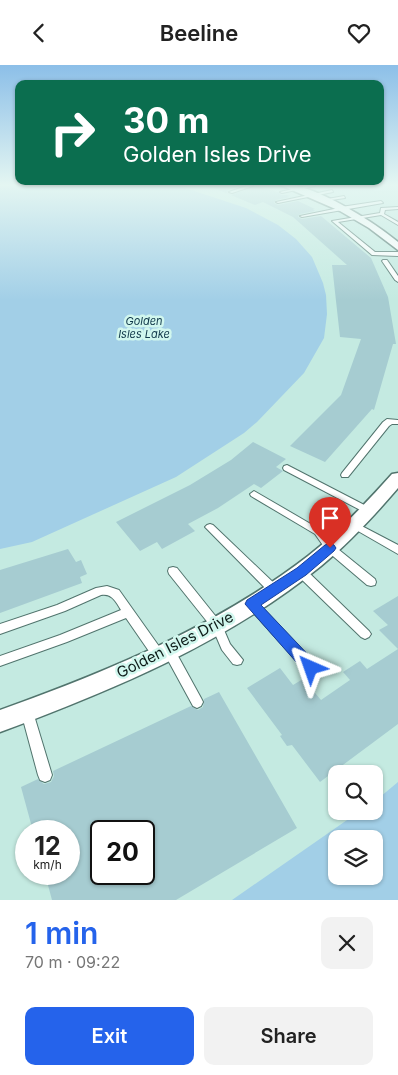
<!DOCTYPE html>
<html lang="en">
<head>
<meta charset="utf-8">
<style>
	body { margin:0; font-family:Inter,sans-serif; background:#f2f2f2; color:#222; height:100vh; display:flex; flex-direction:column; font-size:19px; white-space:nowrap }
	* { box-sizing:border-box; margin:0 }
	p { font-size:16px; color:#767676 }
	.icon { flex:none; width:28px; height:28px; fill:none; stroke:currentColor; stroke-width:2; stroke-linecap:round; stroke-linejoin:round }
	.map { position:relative; height:835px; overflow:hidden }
	.details { display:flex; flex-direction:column; background:#fff; flex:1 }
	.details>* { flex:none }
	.top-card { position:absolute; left:15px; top:15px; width:369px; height:105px; border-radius:10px; box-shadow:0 1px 4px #0004; background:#0b6e4f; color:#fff; overflow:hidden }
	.buttons { position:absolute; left:328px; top:700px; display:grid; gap:10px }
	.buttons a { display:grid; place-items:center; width:55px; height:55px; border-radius:10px; background:#fff; box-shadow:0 1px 4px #0004; font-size:25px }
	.speed { position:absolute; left:15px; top:755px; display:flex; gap:10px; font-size:25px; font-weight:700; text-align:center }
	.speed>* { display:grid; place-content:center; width:65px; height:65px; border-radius:50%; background:#fff; box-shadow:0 1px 4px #0004; line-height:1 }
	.speed small { font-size:12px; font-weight:400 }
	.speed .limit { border:2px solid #111; border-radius:8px; background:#fff; color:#111 }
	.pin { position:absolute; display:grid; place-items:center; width:42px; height:42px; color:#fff; margin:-51px -21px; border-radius:50% 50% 50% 0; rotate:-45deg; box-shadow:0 0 5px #0007 }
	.pin .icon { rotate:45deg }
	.me { position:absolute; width:55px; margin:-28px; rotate:317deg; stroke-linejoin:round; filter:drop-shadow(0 0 4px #0008) }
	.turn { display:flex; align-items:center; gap:18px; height:105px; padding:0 25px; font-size:22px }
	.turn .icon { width:65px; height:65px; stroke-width:2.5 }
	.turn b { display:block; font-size:35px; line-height:42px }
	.round { display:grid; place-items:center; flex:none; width:52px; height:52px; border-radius:10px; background:#f2f2f2 }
	.summary { display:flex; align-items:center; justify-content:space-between; height:85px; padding:0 25px }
	h1 { font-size:30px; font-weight:600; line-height:38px; color:#2563eb }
	.cta { display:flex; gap:10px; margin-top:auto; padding:10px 25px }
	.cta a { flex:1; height:58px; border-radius:10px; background:#2563eb; color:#fff; font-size:20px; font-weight:600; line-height:58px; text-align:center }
	.cta a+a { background:#f2f2f2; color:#222 }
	header { display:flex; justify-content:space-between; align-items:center; height:65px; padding:0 25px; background:#fff; font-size:22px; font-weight:600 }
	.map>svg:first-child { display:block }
	.water { fill:#a2cfe7; fill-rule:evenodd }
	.building { fill:#a6ccd1; fill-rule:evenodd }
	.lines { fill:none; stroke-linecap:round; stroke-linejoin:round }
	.lane-casing { stroke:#51746d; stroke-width:2 }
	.street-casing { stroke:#51746d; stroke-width:3 }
	.lane { fill:#fff; fill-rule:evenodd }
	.street { fill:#fff; fill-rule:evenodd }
	.route { fill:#2563eb; stroke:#184099 }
	.labels { text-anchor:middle; stroke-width:5; stroke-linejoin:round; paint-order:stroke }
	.far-water-label { font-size:11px; font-style:italic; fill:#11384a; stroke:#d1f7ee }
	.near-street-label { font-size:15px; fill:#0d1b18; stroke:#d1f7ee }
</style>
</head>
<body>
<header><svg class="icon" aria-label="back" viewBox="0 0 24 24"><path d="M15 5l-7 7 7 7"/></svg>Beeline<svg class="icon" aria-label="heart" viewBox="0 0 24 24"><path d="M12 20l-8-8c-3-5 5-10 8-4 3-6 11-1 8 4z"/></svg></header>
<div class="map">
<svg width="398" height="835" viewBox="0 0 398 835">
	<rect width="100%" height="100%" fill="#c4eae1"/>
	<!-- water -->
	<path class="water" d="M0 119H173L246 143 278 160 296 174 312 192 323 218 326 230 327 249 324 273 304 308 257 357 244 368 176 412 32 477 0 484Z
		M398 717V835H232L360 746H374V737ZM336 774H374V811H336Z"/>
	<!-- building -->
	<path class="building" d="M204 119H246L228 125 227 128 231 130 255 121 278 127 281 130H290L287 131 290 132 276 135 274 138 278 140 298 136 315 144H313L315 146 300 149 298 152 302 154 321 151 371 193 388 232 396 279H393L374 345 372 344 325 397 290 381 341 330 361 274 340 272 332 200H347L293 152 263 137 255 140Z
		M253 377 286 394 276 402 283 406 261 423 254 419 218 443 188 459 195 466 162 484 157 477 140 486 116 457 190 420 231 395Z
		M68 484 76 497 81 495 87 509 80 512 82 518 0 548V505Z
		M398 531V659L320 717 292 680 287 681 280 671 282 670 247 623 280 603 293 620 303 614 321 635 350 615 343 607 360 596 367 604 398 584 379 565 388 560 373 546Z
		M219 627 297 763 176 835H52L45 809H69V766H33L21 722 38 714 44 719 51 717 54 711 53 706 191 641 198 645 203 642 204 634ZM101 766H144V809H101Z"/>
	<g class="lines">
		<defs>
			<path id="lane" d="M248 119H252L253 121 232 128 229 127 249 120Z
				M314 119 315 121 282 128 280 127Z
				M332 125 333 127 278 138 276 137Z
				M344 131 345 133 324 136 322 135Z
				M381 136 383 138 302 152 300 151 339 143 341 142Z
				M398 142V144L385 145 384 149 398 157V160L381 150 338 157 375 187H398V191L372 190 332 156 380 148 381 143Z
				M383 195H387L398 211V217L395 215 382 196Z
				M387 354 398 355V359H392L389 361 348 412H342L341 410 342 408 383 357Z
				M287 400 372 444 374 446 372 448H366L284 405 283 403 284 401Z
				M254 426 321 465 333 480 375 514 376 517 375 520 371 521 367 520 327 486 315 469 251 431 250 429Z
				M354 457 398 480V489L351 462 349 460 351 458Z
				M210 459 213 460 278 522 279 525 278 528 274 529 270 528 207 464 205 462 207 460Z
				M173 502 177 503 221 558 230 579 243 595 241 599 237 600 233 599 222 585 213 564 169 509 168 506 169 503Z
				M301 503 305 504 369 566 371 569 369 572 365 574 361 572 297 510 296 507 297 504Z
				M107 521 119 525 163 587 165 591 163 595 159 596 155 595 126 553 67 577 0 601V591L60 570 121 545C116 537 112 528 101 530L65 546 0 569V559L57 540 96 523Z
				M252 535 256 536 315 599 317 603 315 607 311 608 307 607 248 542 247 539 248 536Z
				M169 581 173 582 201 633 203 637 201 641 197 643 193 641 163 586 165 582Z
				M27 641 31 643 33 647 52 710 50 715 45 717 40 715 38 710 21 647 23 643Z"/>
			<path id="street" d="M278 119C309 115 374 157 398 177V185L369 163 340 146Z
				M398 408V423C374 451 349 478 321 501 226 578 113 625 0 667V645C108 606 216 562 308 491 339 467 366 438 392 409Z"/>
		</defs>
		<!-- lane casing -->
		<use href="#lane" class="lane-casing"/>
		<!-- street casing -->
		<use href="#street" class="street-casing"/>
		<!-- lane -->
		<use href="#lane" class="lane"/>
		<!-- street -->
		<use href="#street" class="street"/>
	</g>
	<!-- sky -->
	<linearGradient id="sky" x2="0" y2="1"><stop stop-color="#8cbfe8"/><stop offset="0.51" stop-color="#e4f6f2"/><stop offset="1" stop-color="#e4f6f2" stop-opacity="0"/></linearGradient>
	<rect width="398" height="235" fill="url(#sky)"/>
	<!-- route -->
	<path class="route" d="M330 478 334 480 336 483 334 486 306 510 261 540 316 598 318 603 316 607 311 609 305 607 245 539 247 535 297 503 325 480Z"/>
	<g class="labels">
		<!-- far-water labels -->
		<g class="far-water-label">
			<text x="144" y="260">Golden<tspan x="144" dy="13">Isles Lake</tspan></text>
		</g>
		<!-- near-street labels -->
		<g class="near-street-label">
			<text transform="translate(175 580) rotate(-27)" y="5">Golden Isles Drive</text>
		</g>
	</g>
</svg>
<div class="buttons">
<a><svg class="icon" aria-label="search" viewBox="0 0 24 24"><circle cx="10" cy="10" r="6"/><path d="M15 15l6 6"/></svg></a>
<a><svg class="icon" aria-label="layers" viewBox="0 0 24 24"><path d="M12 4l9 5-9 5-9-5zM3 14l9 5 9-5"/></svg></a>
</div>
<div class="speed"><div>12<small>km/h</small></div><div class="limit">20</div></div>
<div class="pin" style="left:330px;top:483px;background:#d93025"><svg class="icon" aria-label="arrive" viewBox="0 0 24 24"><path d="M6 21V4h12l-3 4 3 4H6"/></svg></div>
<svg class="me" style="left:311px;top:603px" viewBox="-20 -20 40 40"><path d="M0-17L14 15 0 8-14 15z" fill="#2563eb" stroke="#fff" stroke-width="4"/></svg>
<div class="top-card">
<div class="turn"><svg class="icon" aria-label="right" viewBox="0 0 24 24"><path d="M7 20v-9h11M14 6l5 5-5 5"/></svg><div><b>30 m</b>Golden Isles Drive</div></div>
</div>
</div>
<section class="details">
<div class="summary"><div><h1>1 min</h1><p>70 m · 09:22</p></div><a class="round"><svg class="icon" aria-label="close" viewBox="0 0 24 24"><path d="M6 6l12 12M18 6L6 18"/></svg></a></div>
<div class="cta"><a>Exit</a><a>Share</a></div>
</section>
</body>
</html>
